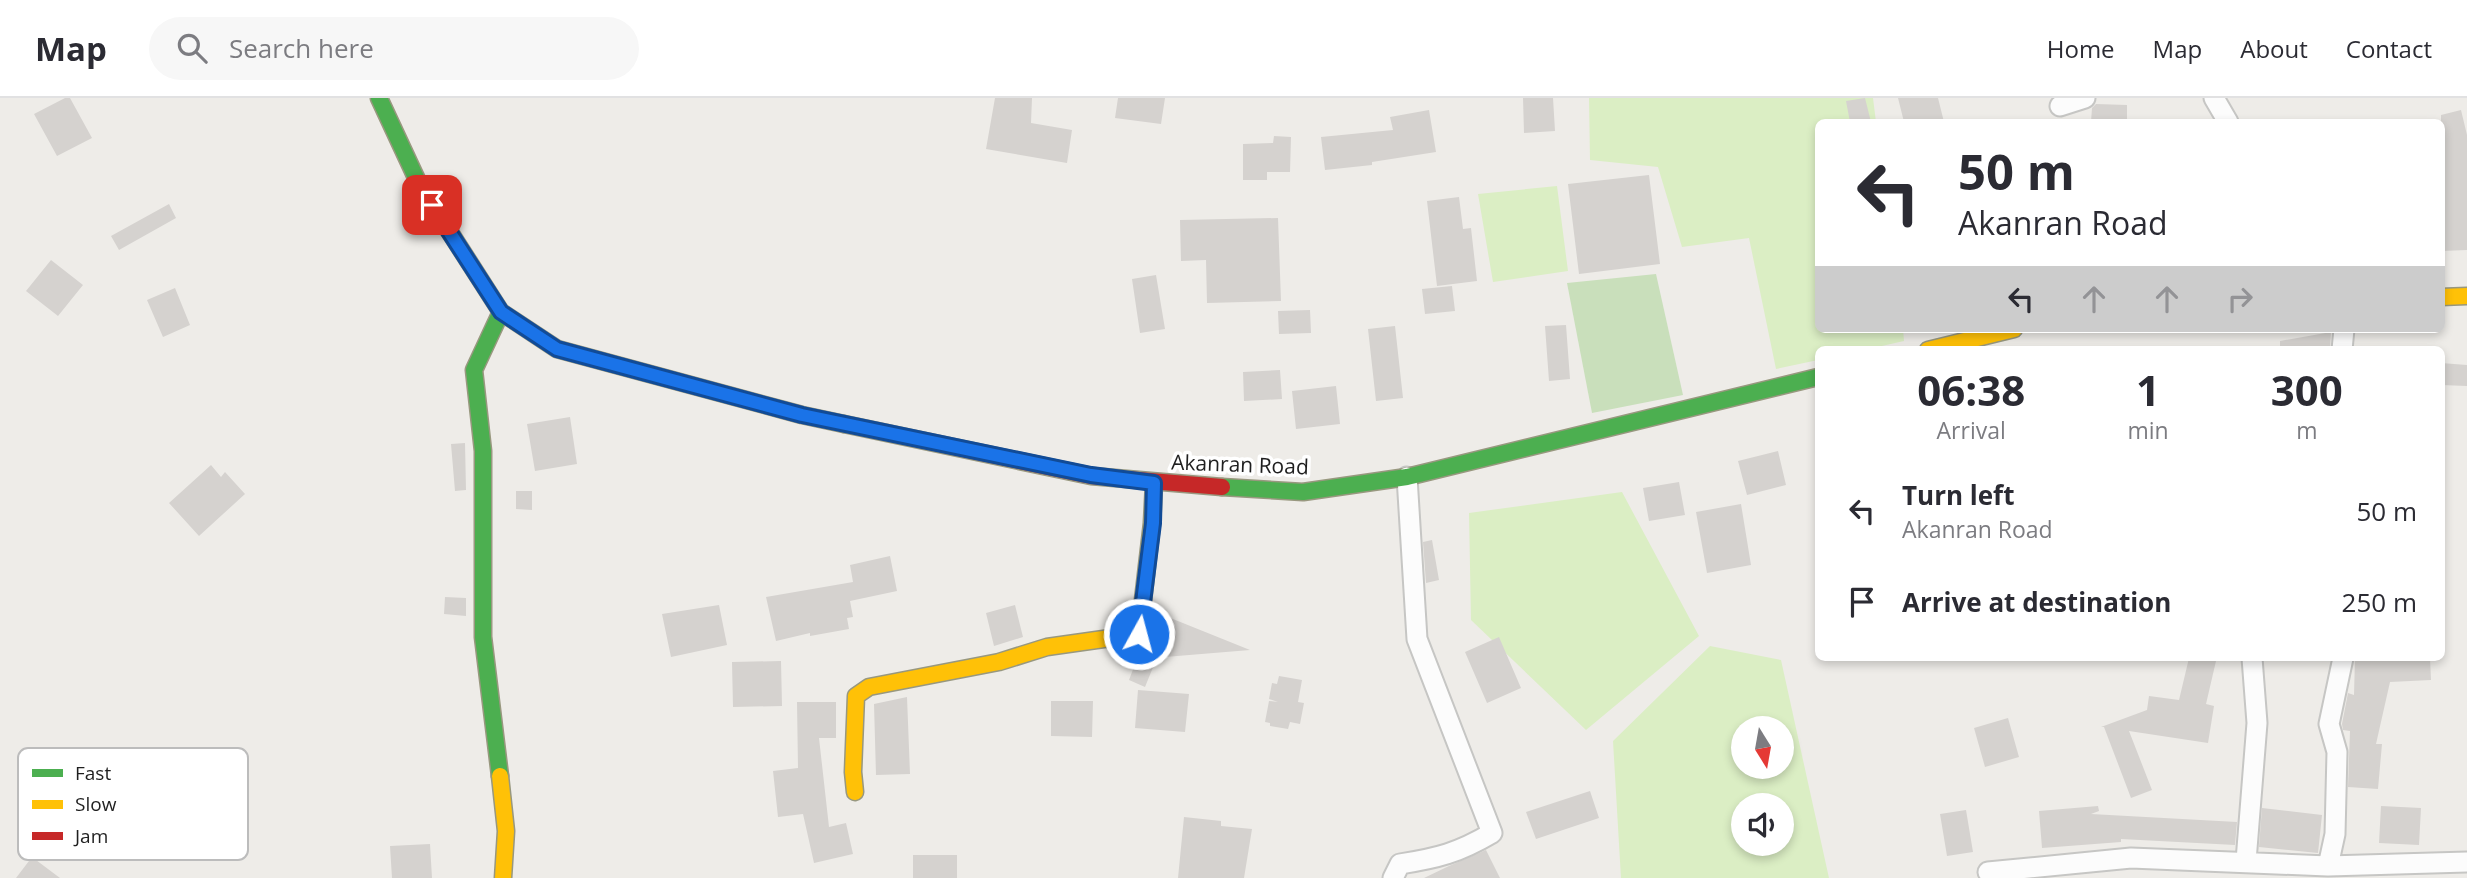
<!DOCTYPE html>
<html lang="en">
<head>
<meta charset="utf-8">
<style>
	body { margin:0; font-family:"Open Sans",sans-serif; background:#f7f7f7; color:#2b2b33; height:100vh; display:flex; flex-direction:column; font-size:26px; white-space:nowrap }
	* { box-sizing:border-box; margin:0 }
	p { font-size:23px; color:#7c7c81 }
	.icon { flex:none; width:38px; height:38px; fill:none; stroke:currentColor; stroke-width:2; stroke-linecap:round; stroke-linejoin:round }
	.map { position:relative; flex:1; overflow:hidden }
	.drawer { position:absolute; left:1815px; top:248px; width:630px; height:315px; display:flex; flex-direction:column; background:#fff; border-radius:10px; box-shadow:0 4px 10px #0003 }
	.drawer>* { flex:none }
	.hud { position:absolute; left:1815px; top:21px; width:630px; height:214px; border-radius:10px; box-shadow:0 4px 10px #0003; background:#fff; color:#2b2b33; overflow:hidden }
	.needle { width:46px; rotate:169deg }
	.controls { position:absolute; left:1731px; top:618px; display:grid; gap:14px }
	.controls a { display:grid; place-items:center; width:63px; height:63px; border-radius:50%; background:#fff; box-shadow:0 4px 10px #0003; font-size:35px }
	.pin { position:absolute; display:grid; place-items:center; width:60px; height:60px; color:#fff; margin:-30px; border-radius:14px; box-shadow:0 4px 10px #0006 }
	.me { position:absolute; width:77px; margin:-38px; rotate:7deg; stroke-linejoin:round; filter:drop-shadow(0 0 5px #0008) }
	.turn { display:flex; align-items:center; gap:24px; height:147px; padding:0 28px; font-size:32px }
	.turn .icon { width:91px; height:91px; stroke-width:2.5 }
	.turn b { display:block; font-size:49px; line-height:60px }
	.lanes { display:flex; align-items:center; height:66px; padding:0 28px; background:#0003; justify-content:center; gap:35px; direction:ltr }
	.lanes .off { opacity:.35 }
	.eta { display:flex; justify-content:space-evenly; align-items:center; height:119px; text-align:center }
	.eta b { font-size:42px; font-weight:700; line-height:49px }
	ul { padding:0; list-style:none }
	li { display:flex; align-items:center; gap:21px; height:91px; padding:0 28px }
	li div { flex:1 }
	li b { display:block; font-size:26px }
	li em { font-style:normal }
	header { display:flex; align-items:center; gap:42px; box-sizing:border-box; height:98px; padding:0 35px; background:#fff; border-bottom:2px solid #e1e1e2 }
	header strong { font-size:33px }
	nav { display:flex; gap:38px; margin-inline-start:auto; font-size:24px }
	.search { width:490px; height:63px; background:#f7f7f7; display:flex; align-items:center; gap:18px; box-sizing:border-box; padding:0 24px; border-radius:38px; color:#7c7c81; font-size:26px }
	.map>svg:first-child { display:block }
	.grass { fill:#dbeec4; fill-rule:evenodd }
	.forest { fill:#c9dfbb }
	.building { fill:#d5d2cf }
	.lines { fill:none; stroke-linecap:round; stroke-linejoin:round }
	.street-casing { stroke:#c6c6c4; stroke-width:23 }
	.fast-casing { stroke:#98987f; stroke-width:19 }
	.slow-casing { stroke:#98987f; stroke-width:19 }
	.jam-casing { stroke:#98987f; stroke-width:19 }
	.street { stroke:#fcfcfc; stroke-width:19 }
	.fast { stroke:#4caf50; stroke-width:16 }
	.slow { stroke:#ffc107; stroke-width:16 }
	.jam { stroke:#c62828; stroke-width:16 }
	.route-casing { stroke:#114b97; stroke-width:18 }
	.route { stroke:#1a73e8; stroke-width:12 }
	.labels { text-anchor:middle; stroke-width:7; stroke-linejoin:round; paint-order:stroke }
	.street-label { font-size:21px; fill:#1f1f1f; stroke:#fff }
	.key { fill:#fff; stroke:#bcbcbc; stroke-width:2 }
	.key-label { font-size:19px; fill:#1f1f1f }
</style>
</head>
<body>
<header>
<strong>Map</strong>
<div class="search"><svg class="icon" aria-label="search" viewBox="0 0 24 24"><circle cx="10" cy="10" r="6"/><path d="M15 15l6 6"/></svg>Search here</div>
<nav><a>Home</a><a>Map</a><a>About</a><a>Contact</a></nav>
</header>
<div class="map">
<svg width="2467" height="780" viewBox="0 0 2467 780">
	<rect width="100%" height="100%" fill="#eeece8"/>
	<!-- grass -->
	<path class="grass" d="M1589 0H1873L1876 24H1818V231H1903L1904 243 1864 252H1818V262L1776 271 1749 140 1682 149 1658 69 1590 62Z
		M1557 88 1568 173 1493 184 1478 96Z
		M1622 394 1699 538 1586 632 1471 522 1469 415Z
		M1710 548 1781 562 1829 780H1621L1613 643ZM1743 630H1782V668H1743ZM1743 707H1782V746H1743Z"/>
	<!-- forest -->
	<path class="forest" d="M1656 176 1683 297 1592 315 1567 185Z"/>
	<!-- building -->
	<path class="building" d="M65 0H70L92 40 57 58 34 16Z
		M995 0H1032L1031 25 1072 32 1067 65 986 51Z
		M1118 0H1165L1161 26 1115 20Z
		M1523 0H1553L1555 33 1524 35Z
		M1865 0 1871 24H1850L1846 3Z
		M1898 0H1938L1944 24H1904Z
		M2096 6 2127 7V24H2091L2092 10Z
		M1429 12 1436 54 1372 64V67L1325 72 1321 39 1393 32 1390 19Z
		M2461 12 2467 37V152L2441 153V17Z
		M1274 38 1291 39 1290 74H1267V82H1243V46L1273 45Z
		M1649 77 1660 166 1579 176 1568 86Z
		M1459 99 1463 131 1471 130 1477 183 1437 188 1427 103Z
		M169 106 176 120 119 152 111 138Z
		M1278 120 1281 203 1207 205 1206 162 1181 163 1180 122Z
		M51 162 83 187 58 218 26 193Z
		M1156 177 1165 231 1140 235 1132 181Z
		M1452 188 1455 213 1425 216 1422 191Z
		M175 190 190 227 163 239 147 202Z
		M1310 212 1311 235 1279 236 1278 213Z
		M1566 227 1570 281 1549 283 1545 228Z
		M1395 228 1403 300 1376 303 1368 231Z
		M2331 234 2330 252H2280V243Z
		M2441 265 2467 267V288L2441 287Z
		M1280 272 1282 301 1244 303 1243 274Z
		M1336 288 1340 326 1296 331 1292 293Z
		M570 319 577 366 535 373 527 326Z
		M465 345 466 392 455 393 451 346Z
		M1778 353 1786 387 1747 397 1738 363Z
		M211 367 221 379 225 374 245 396 199 438 169 405Z
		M1679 384 1685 417 1649 423 1643 390Z
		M516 393H532V412L516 411Z
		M1741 406 1751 467 1707 475 1696 414Z
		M1432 442 1439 482 1426 485 1423 444Z
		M890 458 897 493 850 503 853 519 847 520 849 531 810 538V535L776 543 766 499 853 484 850 467Z
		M445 499 466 500V518L444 516Z
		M719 507 727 547 671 559 662 516Z
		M1015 507 1023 539 994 548 986 515Z
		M1158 515 1250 552 1165 559 1158 557 1145 589 1129 582 1140 553 1148 550 1153 544Z
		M1499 539 1521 590 1487 605 1465 554Z
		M2189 560 2216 563 2206 606 2214 608 2208 645 2129 633 2152 692 2131 700 2104 629H2101L2147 612 2149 598 2179 602Z
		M2355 560H2430L2431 582 2390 584 2376 646H2382L2378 691 2348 689 2350 633 2343 632 2342 626 2348 595 2354 597Z
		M781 563 782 608 733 609 732 564Z
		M1279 578 1302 582 1298 604 1304 605 1300 626 1290 624 1288 631 1270 628V625L1265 624 1269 603 1278 604 1269 601 1272 585 1277 586Z
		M1138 592 1189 596 1185 634 1135 630Z
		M907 599 910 676 876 677 874 606Z
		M1051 603H1093L1092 639 1051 638Z
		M797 604H836V640H819L829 729 846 725 853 756 814 765 803 716 778 719 773 673 798 670Z
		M2008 620 2019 659 1985 669 1974 630Z
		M1590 693 1599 720 1536 741 1526 714Z
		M2098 708 2099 713 2091 716 2237 724 2235 747 2121 741V744L2042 750 2039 713Z
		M2381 708 2421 710 2419 747 2379 745Z
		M2262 710 2322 717 2318 755 2259 749Z
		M1966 712 1973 754 1947 758 1940 716Z
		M1184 719 1221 723V728L1252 731 1244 780H1178Z
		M430 746 432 780H392L390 748Z
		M1486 752 1500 780H1424L1449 768Z
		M913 757H957V780H913Z
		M32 759 60 780H16Z"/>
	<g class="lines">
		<defs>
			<path id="street" d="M2214 0 2228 24
				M2060 8 2085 0
				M2342 252 2344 231
				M2246 763 2257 625 2252 560
				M2328 768 2335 736 2337 654 2329 626 2343 560
				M1988 774 2131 760 2328 768 2467 764
				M1393 780 1400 766C1438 760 1458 755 1492 735L1417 541 1407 379"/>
			<path id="fast" d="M379 0 419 86 501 214 557 251 802 317 844 326
				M1222 389 1303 394 1407 379 1818 279
				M500 678 483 539V353L474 272 501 214"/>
			<path id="slow" d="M2441 199 2467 198
				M1928 252 2014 231
				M500 678 506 733 503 780
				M855 694 853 674 856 598 869 589 999 564 1047 549 1139 536 1152 425 1154 385"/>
			<path id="jam" d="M844 326 1091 378 1222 389"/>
		</defs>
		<!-- street casing -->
		<use href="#street" class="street-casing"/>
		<!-- fast casing -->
		<use href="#fast" class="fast-casing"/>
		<!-- slow casing -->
		<use href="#slow" class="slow-casing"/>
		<!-- jam casing -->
		<use href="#jam" class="jam-casing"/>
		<!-- street -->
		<use href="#street" class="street"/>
		<!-- fast -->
		<use href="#fast" class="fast"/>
		<!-- slow -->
		<use href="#slow" class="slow"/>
		<!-- jam -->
		<use href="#jam" class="jam"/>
	</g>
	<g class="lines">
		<defs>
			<path id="route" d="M432 107 501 214 557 251 802 317 1091 377 1154 385 1153 425 1139 536"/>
		</defs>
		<!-- route casing -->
		<use href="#route" class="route-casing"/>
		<!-- route -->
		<use href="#route" class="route"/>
	</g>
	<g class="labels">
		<!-- street labels -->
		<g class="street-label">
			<text transform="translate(1240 367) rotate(2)" y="7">Akanran Road</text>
		</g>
	</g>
	<!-- legend -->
	<rect x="18" y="650" width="230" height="112" rx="10" class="key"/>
	<rect x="32" y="671" width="31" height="8" fill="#4caf50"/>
	<rect x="32" y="702" width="31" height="9" fill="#ffc107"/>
	<rect x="32" y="734" width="31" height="8" fill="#c62828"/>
	<g class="key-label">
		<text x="75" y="682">Fast</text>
		<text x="75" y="713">Slow</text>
		<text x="75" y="745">Jam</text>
	</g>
</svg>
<div class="controls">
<a><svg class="needle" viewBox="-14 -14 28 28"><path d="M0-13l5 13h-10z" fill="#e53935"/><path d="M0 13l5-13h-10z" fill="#7c7c81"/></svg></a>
<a><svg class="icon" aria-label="sound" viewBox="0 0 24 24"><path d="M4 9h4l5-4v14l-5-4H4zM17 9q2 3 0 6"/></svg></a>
</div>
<div class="pin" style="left:432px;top:107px;background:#d93025"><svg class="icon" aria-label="arrive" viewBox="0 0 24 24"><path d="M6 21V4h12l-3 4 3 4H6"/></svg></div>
<svg class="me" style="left:1139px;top:536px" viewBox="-20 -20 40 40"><circle r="17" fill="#1a73e8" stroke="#fff" stroke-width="3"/><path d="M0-11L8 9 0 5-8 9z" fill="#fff"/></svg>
<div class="hud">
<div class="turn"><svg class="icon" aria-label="left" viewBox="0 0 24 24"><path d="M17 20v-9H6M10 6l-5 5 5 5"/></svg><div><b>50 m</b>Akanran Road</div></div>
<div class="lanes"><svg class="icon" aria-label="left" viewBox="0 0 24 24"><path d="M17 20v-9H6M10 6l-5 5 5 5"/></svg><svg class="icon off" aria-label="ahead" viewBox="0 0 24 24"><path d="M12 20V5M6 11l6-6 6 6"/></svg><svg class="icon off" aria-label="ahead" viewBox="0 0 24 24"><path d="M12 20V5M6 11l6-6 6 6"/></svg><svg class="icon off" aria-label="right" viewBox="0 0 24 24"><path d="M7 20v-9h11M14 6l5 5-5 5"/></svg></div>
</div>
<section class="drawer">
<div class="eta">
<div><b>06:38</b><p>Arrival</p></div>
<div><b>1</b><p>min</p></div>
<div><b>300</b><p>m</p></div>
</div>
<ul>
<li><svg class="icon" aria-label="left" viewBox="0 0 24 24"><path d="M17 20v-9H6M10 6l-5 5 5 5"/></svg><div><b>Turn left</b><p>Akanran Road</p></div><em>50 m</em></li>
<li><svg class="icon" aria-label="arrive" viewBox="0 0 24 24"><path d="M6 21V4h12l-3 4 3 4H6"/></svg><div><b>Arrive at destination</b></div><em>250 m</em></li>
</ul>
</section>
</div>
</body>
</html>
